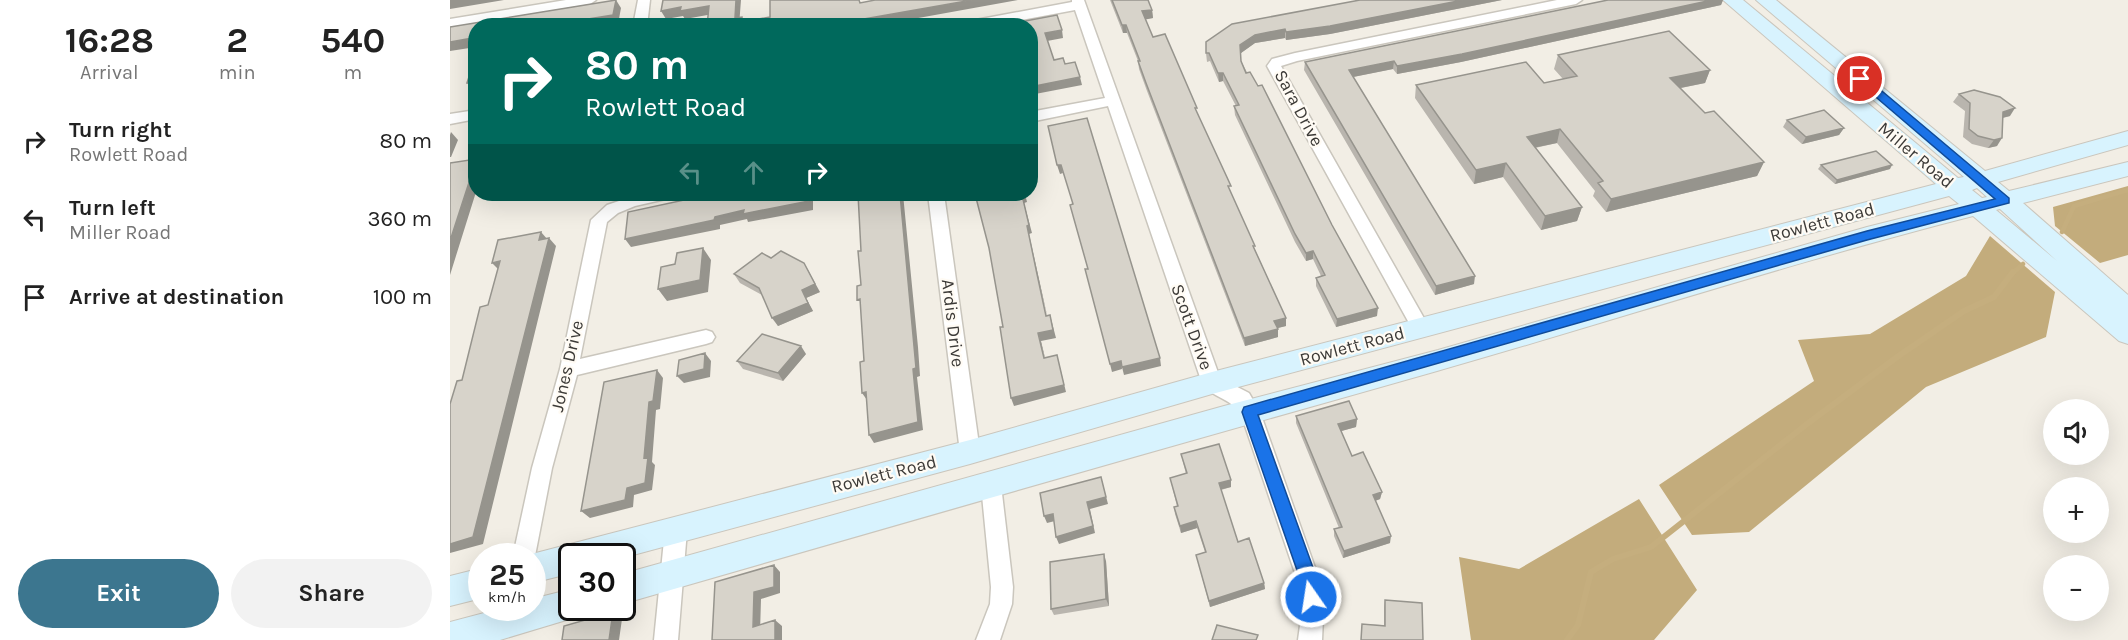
<!DOCTYPE html>
<html lang="en">
<head>
<meta charset="utf-8">
<style>
	body { margin:0; font-family:Karla,sans-serif; background:#f2f2f2; color:#222; height:100vh; display:flex; flex-direction:column; font-size:22px; white-space:nowrap }
	* { box-sizing:border-box; margin:0 }
	p { font-size:20px; color:#767676 }
	.icon { flex:none; width:33px; height:33px; fill:none; stroke:currentColor; stroke-width:2; stroke-linecap:round; stroke-linejoin:round }
	.map { position:relative; flex:1; overflow:hidden }
	.side { display:flex; flex-direction:column; background:#fff; width:450px }
	.side>* { flex:none }
	.guide { position:absolute; left:18px; top:18px; width:570px; height:183px; border-radius:24px; box-shadow:0 6px 24px #0002; background:#00695c; color:#fff; overflow:hidden }
	.buttons { position:absolute; left:1593px; top:399px; display:grid; gap:12px }
	.buttons a { display:grid; place-items:center; width:66px; height:66px; border-radius:50%; background:#fff; box-shadow:0 6px 24px #0002; font-size:30px }
	.speed { position:absolute; left:18px; top:543px; display:flex; gap:12px; font-size:30px; font-weight:700; text-align:center }
	.speed>* { display:grid; place-content:center; width:78px; height:78px; border-radius:50%; background:#fff; box-shadow:0 6px 24px #0002; line-height:1 }
	.speed small { font-size:15px; font-weight:400 }
	.speed .limit { border:3px solid #111; border-radius:9px; background:#fff; color:#111 }
	.pin { position:absolute; display:grid; place-items:center; width:51px; height:51px; color:#fff; margin:-26px; border:3px solid #fff; border-radius:50%; box-shadow:0 2px 6px #0007 }
	.me { position:absolute; width:66px; margin:-33px; rotate:347deg; stroke-linejoin:round; filter:drop-shadow(0 0 4px #0008) }
	.turn { display:flex; align-items:center; gap:21px; height:126px; padding:0 18px; font-size:27px }
	.turn .icon { width:78px; height:78px; stroke-width:2.5 }
	.turn b { display:block; font-size:42px; line-height:51px }
	.lanes { display:flex; align-items:center; height:57px; padding:0 18px; background:#0003; justify-content:center; gap:30px; direction:ltr }
	.lanes .off { opacity:.35 }
	.eta { display:flex; justify-content:space-evenly; align-items:center; height:102px; text-align:center }
	.eta b { font-size:36px; font-weight:700; line-height:42px }
	.primary-button { display:flex; gap:12px; margin-top:auto; padding:12px 18px }
	.primary-button a { flex:1; height:69px; border-radius:36px; background:#3c768f; color:#fff; font-size:24px; font-weight:700; line-height:69px; text-align:center }
	.primary-button a+a { background:#f2f2f2; color:#222 }
	ul { padding:0; list-style:none }
	li { display:flex; align-items:center; gap:18px; height:78px; padding:0 18px }
	li div { flex:1 }
	li b { display:block; font-size:22px }
	li em { font-style:normal }
	main { display:flex; flex:1; min-height:0 }
	.map>svg:first-child { display:block }
	.forest { fill:#c3ac7c }
	.lines { fill:none; stroke-linecap:round; stroke-linejoin:round }
	.stream-far1 { stroke:#c5ae7e; stroke-width:4.5 }
	.stream { stroke:#c5ae7e; stroke-width:6 }
	.street-casing { stroke:#cac6bd; stroke-width:3 }
	.secondary-casing { stroke:#cac6bd; stroke-width:2 }
	.street { fill:#fff; fill-rule:evenodd }
	.secondary { fill:#d8f3fe; fill-rule:evenodd }
	.wall { fill:#b9b5ae }
	.shaded-wall { fill:#96948d }
	.building { fill:#d7d3ca; stroke:#96948d; stroke-width:1.5 }
	.route { fill:#1a73e8; stroke:#114b97; stroke-width:1.5 }
	.labels { text-anchor:middle; stroke-width:4.5; stroke-linejoin:round; paint-order:stroke }
	.street-label { font-size:18px; fill:#3c3a37; stroke:#fffbf4 }
</style>
</head>
<body>
<main>
<section class="side">
<div class="eta">
<div><b>16:28</b><p>Arrival</p></div>
<div><b>2</b><p>min</p></div>
<div><b>540</b><p>m</p></div>
</div>
<ul>
<li><svg class="icon" aria-label="right" viewBox="0 0 24 24"><path d="M7 20v-9h11M14 6l5 5-5 5"/></svg><div><b>Turn right</b><p>Rowlett Road</p></div><em>80 m</em></li>
<li><svg class="icon" aria-label="left" viewBox="0 0 24 24"><path d="M17 20v-9H6M10 6l-5 5 5 5"/></svg><div><b>Turn left</b><p>Miller Road</p></div><em>360 m</em></li>
<li><svg class="icon" aria-label="arrive" viewBox="0 0 24 24"><path d="M6 21V4h12l-3 4 3 4H6"/></svg><div><b>Arrive at destination</b></div><em>100 m</em></li>
</ul>
<div class="primary-button"><a>Exit</a><a>Share</a></div>
</section>
<div class="map">
<svg width="1678" height="640" viewBox="0 0 1678 640">
	<rect width="100%" height="100%" fill="#f2eee5"/>
	<!-- forest -->
	<path class="forest" d="M1678 186V255L1650 263 1605 226 1603 207Z
		M1540 236 1605 292 1596 337 1476 387 1299 532 1242 535 1209 485 1364 381 1348 340 1420 334 1516 276Z
		M1189 499 1247 590 1204 640H1021L1009 557 1069 569Z"/>
	<g class="lines">
		<!-- stream-far1 -->
		<path class="stream-far1" d="M1612 232 1624 206 1678 190
			M1562 274 1573 264"/>
		<!-- stream -->
		<path class="stream" d="M1117 640 1128 625 1141 572 1163 559 1201 547 1357 424 1447 357 1514 311 1544 297 1563 272"/>
		<defs>
			<path id="street" d="M116 0H146L140 4 0 27V19Z
				M188 0H200L197 26H183Z
				M622 0H634L770 378 799 393 810 412 868 576 873 618 872 640H848L851 618 846 576 791 414C781 398 760 397 752 383L658 106 580 122V112L655 98 625 10 539 26H509L515 22 622 2Z
				M1107 0H1132L1126 4 847 61 831 66 979 327 976 332 970 334 964 332 817 66 822 59 845 53Z
				M26 110V119L0 124V114Z
				M190 194H222L220 198 185 206 168 213 157 222 130 359 256 330 262 332 265 337 262 342 256 344 127 375 102 468 85 556 82 561V556H63L82 468 110 369 141 220 157 205Z
				M478 194H494L530 452 527 458 520 461 513 458 510 452Z
				M541 476 548 479 551 485 563 587 562 604 550 640H526L540 604 541 587 531 485 534 479Z
				M226 520 234 523 237 530 228 640H204L215 530 218 523Z"/>
			<path id="secondary" d="M1273 0H1293L1508 178 1514 177 1306 0H1326L1535 171 1678 131V145L1548 182 1559 191 1678 162V176L1573 203 1678 295V344L1669 341 1523 216C1343 262 1166 320 987 371 715 448 444 525 172 604V574L774 406 988 350 1417 227 1509 204 1499 196 762 394 520 464 172 558 122 556V573L82 583V556H77L82 554 520 440 762 372 1486 184ZM1527 188 1537 197 1532 198 1522 190ZM1550 209 1607 261 1546 210Z
				M32 568V598L0 606V576Z
				M122 589V608H136L133 615 50 640H0V622L53 608H82V599Z"/>
		</defs>
		<!-- street casing -->
		<use href="#street" class="street-casing"/>
		<!-- secondary casing -->
		<use href="#secondary" class="secondary-casing"/>
		<!-- street -->
		<use href="#street" class="street"/>
		<!-- secondary -->
		<use href="#secondary" class="secondary"/>
	</g>
	<!-- wall -->
	<path class="wall" d="M660 0H698L702 10 703 18 695 19 703 37 747 113 806 252 836 318V326L827 328 828 337 795 346 697 91 689 69 688 61 677 33H673Z
		M910 0H1052L880 34 836 40 835 38 805 43 791 53V61L927 316 886 327 866 286V278L871 276 863 259 856 261 845 242 785 115 784 106H786L773 81 769 82 760 61 757 62 756 53Z
		M1158 0H1273L1271 5 1011 62 947 74 943 69 903 77 1024 284 985 295 854 70 855 62Z
		M1108 55 1260 70 1255 83 1231 88 1255 113 1314 162 1307 176 1156 212 1143 196 1145 191 1107 143 1085 148 1132 207 1127 221 1091 230 1053 177 1024 184 965 98 966 85 1094 83 1113 79 1104 69Z
		M1509 94 1560 116 1553 118 1547 146 1538 148 1522 144 1513 137 1515 111 1503 102Z
		M1337 120 1394 128 1389 135 1352 144 1333 127Z
		M1371 165 1440 169 1385 184 1368 169Z
		M284 274 370 292 356 298 363 311 328 326 312 295 290 283Z
		M356 354 333 381 293 369 287 361Z
		M846 416 907 419 906 427 891 431 902 456 932 492 930 499 925 501 940 543 893 558 884 536V529L889 528 846 423Z
		M731 454 781 487 771 490 788 542 814 583 815 589 760 607 746 555 755 552 747 528 731 533 725 514 724 507 727 506 720 478 736 474Z
		M656 561 659 606 604 615 601 609Z
		M935 600 973 640H911L912 624 934 625V607Z"/>
	<!-- shaded-wall -->
	<path class="shaded-wall" d="M0 0H54L0 9Z
		M166 0 171 8 168 24 156 26H119L120 22Z
		M286 0H291L289 26 285 18Z
		M522 0H568L424 26H374Z
		M1013 0H1052L880 34 836 40V32Z
		M1262 0H1273L1271 5 1011 62 947 74V66Z
		M259 6 263 14 235 19 233 16 216 19 211 11 231 7Z
		M702 10 703 18 693 20 692 11Z
		M672 25H676L677 33H673Z
		M835 29V38L805 43 791 53 790 45 805 35Z
		M612 30 613 38 597 41 595 33Z
		M23 38 26 41V47L0 51V42Z
		M944 61 943 69 898 78 899 70Z
		M1260 70 1255 83 1215 91 1220 78Z
		M768 73H773V81L769 82Z
		M630 77 632 85 580 95V87Z
		M26 82V91H24L17 83Z
		M1565 108 1560 116 1547 119 1553 112Z
		M1394 128 1389 135 1352 144 1356 137Z
		M1110 129 1107 143 1073 150 1077 137Z
		M1 132 8 140 1 157H0V135Z
		M1552 138 1547 146 1538 148 1544 140Z
		M26 161V192L0 275V241Z
		M1314 162 1307 176 1156 212 1161 199Z
		M1056 163 1053 177 1024 184 1026 170Z
		M607 165H611L613 173 610 174Z
		M1442 165 1440 169 1385 184 1387 180Z
		M359 194H363V210L298 222 297 219 270 225V229L181 247 175 239Z
		M450 194H453L468 347 470 376 467 377 473 430 424 443 419 435 463 369Z
		M575 194 577 202 574 203 582 233 579 234 599 324 587 274 577 226 572 195Z
		M1132 207 1127 221 1091 230 1095 216Z
		M91 232 98 240H89Z
		M99 238 106 246 33 544 0 553V544Z
		M253 248 261 260 258 292 217 301 208 289Z
		M863 251V259L856 261V253Z
		M50 261V271L42 263Z
		M354 263 370 292 356 298 363 311 328 326 322 318 352 290Z
		M1025 276 1024 284 985 295 986 286Z
		M928 308 927 316 886 327 887 319Z
		M600 315 606 338 591 341 597 366 588 333Z
		M836 318V326L824 329V321Z
		M828 329V337L795 346 794 338Z
		M351 346 356 354 333 381 328 373Z
		M255 353 261 361 260 377 234 383 227 376Z
		M607 355 616 392 564 406 561 398Z
		M710 358 711 366 674 375 672 367Z
		M671 361 672 369 662 372 660 364Z
		M207 370 213 378 210 409 206 410 202 462 205 465 202 490 184 495 183 507 140 518 131 511 177 488 199 402Z
		M416 392 417 400 412 393Z
		M907 419 906 427 888 432V424Z
		M651 477 658 504 640 509 645 533 609 544 606 537 637 502Z
		M781 480V487L769 490V483Z
		M932 492 930 499 922 502 923 495Z
		M603 514 605 521 597 523 594 516Z
		M746 521 747 528 731 533 730 526Z
		M941 536 940 543 893 558 894 551Z
		M654 554 656 561 659 606 656 599Z
		M324 565 330 572V593L311 599 310 633 303 627 304 592Z
		M814 583 815 589 760 607 759 601Z
		M163 612 172 619 169 640H159Z
		M325 620 332 626V640H325Z"/>
	<!-- building -->
	<path class="building" d="M166 0 163 15 120 22 119 26H26V41L23 42V38L0 42V27Z
		M213 0H286L285 18 292 17V22L320 17V0H409L410 3 425 0H522L374 26H257L259 6 230 11 231 7 211 11Z
		M662 0H698L702 10 692 11 703 37 715 34 747 108H745L781 186H778L805 246H803L836 318 824 321 828 329 794 338 696 83 688 61H690L676 25H672Z
		M910 0H1013L880 26 836 32 835 29 805 35 790 45 791 61 796 73 800 72 808 86 812 85 882 225 928 308 887 319 866 278 875 275 863 251 856 253 845 234 784 106 789 105 773 73H768L759 53H756V42L782 24Z
		M1158 0H1262L1012 54 947 66 944 61 899 70 1025 276 986 286 855 62Z
		M607 15 612 30 595 33 604 60 613 58 615 64 625 62 630 77 580 87V26H549Z
		M1219 31 1260 70 1220 78 1255 113 1264 111 1314 162 1161 199 1148 183 1153 181 1110 129 1077 137 1132 207 1095 216 1056 163 1026 170 966 85 1076 62 1094 83 1127 76 1108 55Z
		M23 65H26V82L17 83Z
		M1524 90 1550 97 1565 108 1553 112 1552 138 1544 140 1528 136 1519 129 1520 103 1509 94Z
		M1374 110 1394 128 1356 137 1337 120Z
		M637 118 710 358 672 367 671 361 660 364 635 269H638L620 205 623 204 611 165H607L598 126Z
		M1426 151 1442 165 1387 180 1371 165Z
		M26 159V161L0 241V163Z
		M262 194H266V196L276 194H359V201L293 214 294 210 265 217 264 220 175 239 178 212Z
		M408 194H450L466 368 463 369 468 422 419 435 416 392 412 393 410 362 414 361 410 299 407 300V286L411 285 408 251H411Z
		M525 194H575L572 195 579 225 577 226 587 274 596 316 600 315 603 330 588 333 594 358 607 355 614 385 561 398 550 327H553L539 248Z
		M91 232 89 240 99 238 23 537 0 544V404L7 381 12 380 30 307 38 305 50 261 42 263 48 240Z
		M253 248 250 280 208 289 211 267 225 264 227 253Z
		M331 251 354 263 365 284 352 290 358 303 322 318 309 288 284 274 312 253 321 258Z
		M312 334 351 346 328 373 287 361Z
		M255 353 254 369 227 376 229 360Z
		M207 370 203 401 199 402 194 458 198 457 195 483 177 488 175 500 131 511 154 382Z
		M899 401 907 419 888 424 902 456 913 452 932 492 923 495 941 536 894 551 884 529 892 527 846 416Z
		M769 444 781 480 769 483 788 542 799 538 814 583 759 601 746 555 756 552 746 521 730 526 724 507 728 506 720 478 737 473 731 454Z
		M651 477 656 497 637 502 643 526 606 537 603 514 594 516 590 493Z
		M654 554 656 599 601 609 600 562Z
		M324 565V587L304 592 303 627 325 620V640H262L265 582Z
		M935 600 972 603 973 640H911L912 624 935 626Z
		M163 612 159 640H112L114 626Z
		M767 625 808 635 806 640H762Z"/>
	<!-- route -->
	<path class="route" d="M1407 76H1414L1559 198V203L1417 240 808 415 866 576 870 597 867 603 861 605 855 603 849 576 792 412 794 407 1417 231 1545 199 1407 81Z"/>
	<g class="labels">
		<!-- street labels -->
		<g class="street-label">
			<text transform="translate(849 108) rotate(62)" y="6">Sara Drive</text>
			<text transform="translate(1466 155) rotate(40)" y="6">Miller Road</text>
			<text transform="translate(1372 222) rotate(-15)" y="6">Rowlett Road</text>
			<text transform="translate(503 323) rotate(83)" y="6">Ardis Drive</text>
			<text transform="translate(742 327) rotate(70)" y="6">Scott Drive</text>
			<text transform="translate(902 346) rotate(-15)" y="6">Rowlett Road</text>
			<text transform="translate(117 366) rotate(-77)" y="6">Jones Drive</text>
			<text transform="translate(434 474) rotate(-14)" y="6">Rowlett Road</text>
		</g>
	</g>
</svg>
<div class="buttons">
<a><svg class="icon" aria-label="sound" viewBox="0 0 24 24"><path d="M4 9h4l5-4v14l-5-4H4zM17 9q2 3 0 6"/></svg></a>
<a>+</a>
<a>−</a>
</div>
<div class="speed"><div>25<small>km/h</small></div><div class="limit">30</div></div>
<div class="pin" style="left:1410px;top:79px;background:#d93025"><svg class="icon" aria-label="arrive" viewBox="0 0 24 24"><path d="M6 21V4h12l-3 4 3 4H6"/></svg></div>
<svg class="me" style="left:861px;top:597px" viewBox="-20 -20 40 40"><circle r="17" fill="#1a73e8" stroke="#fff" stroke-width="3"/><path d="M0-11L8 9 0 5-8 9z" fill="#fff"/></svg>
<div class="guide">
<div class="turn"><svg class="icon" aria-label="right" viewBox="0 0 24 24"><path d="M7 20v-9h11M14 6l5 5-5 5"/></svg><div><b>80 m</b>Rowlett Road</div></div>
<div class="lanes"><svg class="icon off" aria-label="left" viewBox="0 0 24 24"><path d="M17 20v-9H6M10 6l-5 5 5 5"/></svg><svg class="icon off" aria-label="ahead" viewBox="0 0 24 24"><path d="M12 20V5M6 11l6-6 6 6"/></svg><svg class="icon" aria-label="right" viewBox="0 0 24 24"><path d="M7 20v-9h11M14 6l5 5-5 5"/></svg></div>
</div>
</div>
</main>
</body>
</html>
